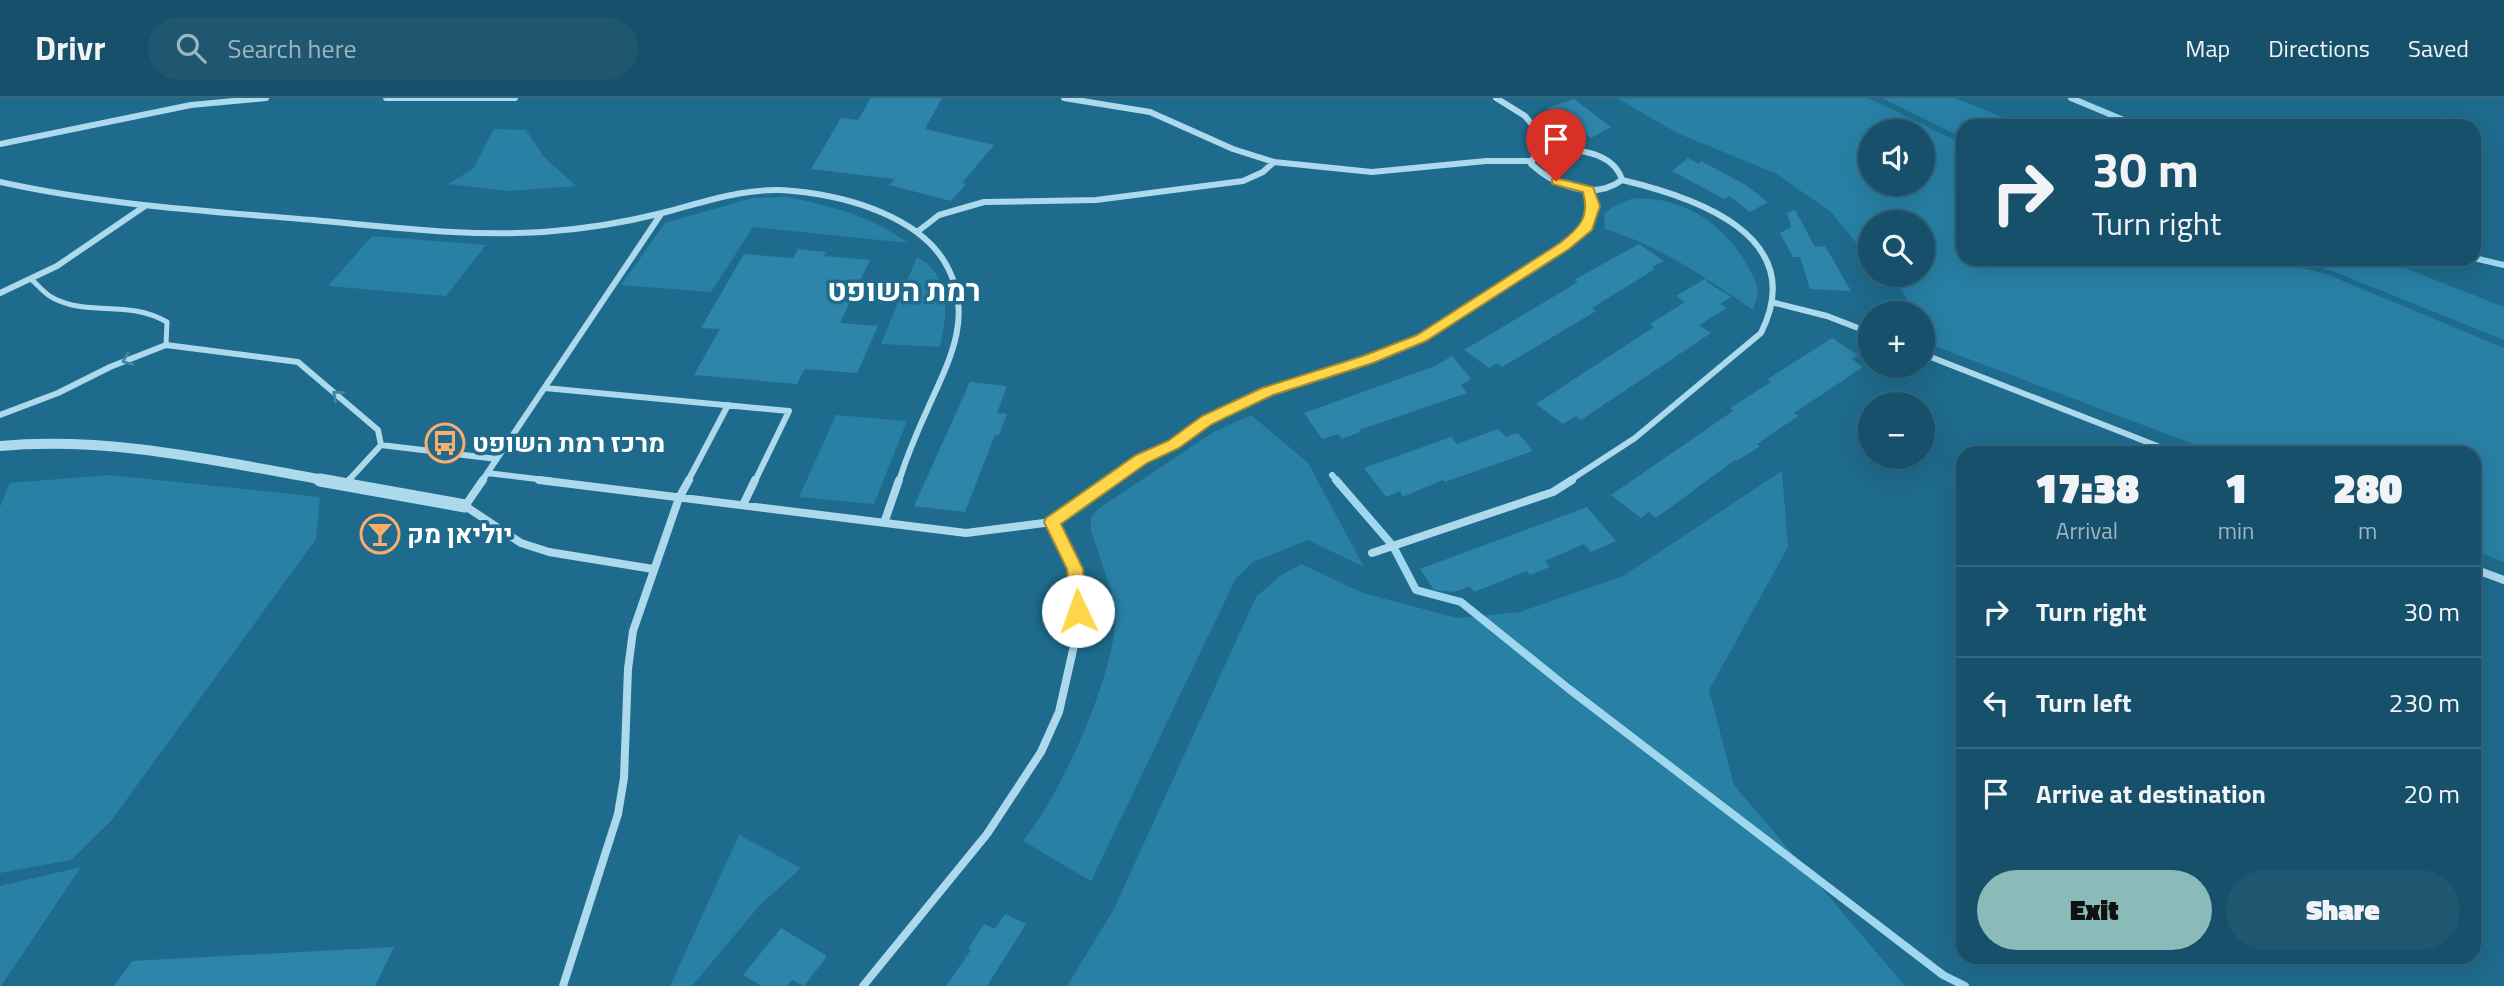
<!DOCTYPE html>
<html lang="en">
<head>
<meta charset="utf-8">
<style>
	body { margin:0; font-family:"Titillium Web",Heebo,sans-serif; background:#1f5770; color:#f1f3f6; height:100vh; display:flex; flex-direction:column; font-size:26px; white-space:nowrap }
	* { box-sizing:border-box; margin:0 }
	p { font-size:23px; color:#9eb5c1 }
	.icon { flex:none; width:38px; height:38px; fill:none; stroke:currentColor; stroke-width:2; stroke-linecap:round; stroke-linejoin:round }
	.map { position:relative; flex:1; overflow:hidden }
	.drawer { position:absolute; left:1956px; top:348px; width:525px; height:518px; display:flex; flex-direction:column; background:#16506a; border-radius:21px; box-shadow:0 7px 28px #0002,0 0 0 2px #35677e }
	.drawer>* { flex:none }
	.top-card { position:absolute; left:1956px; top:21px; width:525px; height:147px; border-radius:21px; box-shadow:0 7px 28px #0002,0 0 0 2px #35677e; background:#16506a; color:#f1f3f6; overflow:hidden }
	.controls { position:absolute; left:1858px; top:21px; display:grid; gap:14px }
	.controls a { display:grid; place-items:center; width:77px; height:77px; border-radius:50%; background:#16506a; box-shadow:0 7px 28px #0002,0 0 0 2px #35677e; font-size:35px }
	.pin { position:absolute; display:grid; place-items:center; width:60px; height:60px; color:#fff; margin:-72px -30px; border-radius:50% 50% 50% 0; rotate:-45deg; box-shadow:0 0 7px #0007 }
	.pin .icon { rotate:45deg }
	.me { position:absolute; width:77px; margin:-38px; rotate:357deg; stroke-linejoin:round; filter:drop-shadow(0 0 5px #0008) }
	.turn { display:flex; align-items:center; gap:24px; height:147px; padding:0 21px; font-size:32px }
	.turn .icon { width:91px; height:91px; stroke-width:2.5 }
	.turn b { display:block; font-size:49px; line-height:60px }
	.eta { display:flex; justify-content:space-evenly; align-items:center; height:119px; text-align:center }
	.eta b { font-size:42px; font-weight:800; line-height:49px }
	.primary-button { display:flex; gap:14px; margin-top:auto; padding:14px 21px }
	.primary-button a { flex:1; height:80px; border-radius:42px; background:#8bbbb9; color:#111; font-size:28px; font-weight:800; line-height:80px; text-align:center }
	.primary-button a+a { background:#1f5770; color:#f1f3f6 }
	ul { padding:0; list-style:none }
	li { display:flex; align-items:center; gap:21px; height:91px; padding:0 21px; border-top:2px solid #35677e }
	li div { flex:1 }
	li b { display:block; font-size:26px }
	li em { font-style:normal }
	header { display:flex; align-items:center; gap:42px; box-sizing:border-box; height:98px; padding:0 35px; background:#16506a; border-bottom:2px solid #35677e }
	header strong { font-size:33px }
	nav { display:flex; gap:38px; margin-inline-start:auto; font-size:24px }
	.search { width:490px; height:63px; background:#1f5770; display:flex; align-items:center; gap:18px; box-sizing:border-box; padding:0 24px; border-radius:38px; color:#9eb5c1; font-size:26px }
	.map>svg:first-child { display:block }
	.green { fill:#2880a5; fill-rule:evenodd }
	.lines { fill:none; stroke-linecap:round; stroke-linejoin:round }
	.stream-far1 { stroke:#9fd8ee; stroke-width:6 }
	.stream { stroke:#9fd8ee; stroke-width:8 }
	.building { fill:#2e85aa }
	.pedestrian { stroke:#acd9ec; stroke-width:5 }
	.minor-far1 { stroke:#acd9ec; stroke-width:6 }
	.minor { stroke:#acd9ec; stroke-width:8 }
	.tertiary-far1 { stroke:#acd9ec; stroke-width:10 }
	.tertiary { stroke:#acd9ec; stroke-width:13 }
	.oneway { stroke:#4286a5 }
	.route { fill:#ffd54a; stroke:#a68a30; stroke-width:2 }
	.labels { text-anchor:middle; stroke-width:7; stroke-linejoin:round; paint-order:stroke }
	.poi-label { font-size:26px; font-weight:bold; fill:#fff; stroke:#1e6b8d; text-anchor:start }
	.quarter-label { font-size:30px; font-weight:bold; fill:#fff; stroke:#1e6b8d }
</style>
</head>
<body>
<header>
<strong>Drivr</strong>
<div class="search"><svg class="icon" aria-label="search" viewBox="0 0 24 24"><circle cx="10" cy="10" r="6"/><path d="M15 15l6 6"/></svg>Search here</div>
<nav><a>Map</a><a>Directions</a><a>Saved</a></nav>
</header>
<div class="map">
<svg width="2504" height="888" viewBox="0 0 2504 888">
	<rect width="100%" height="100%" fill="#1e6b8d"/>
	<!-- green -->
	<path class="green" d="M1617 0H1868L1963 46 1964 161H2264L2326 176 2504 250V464L2475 453 2474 355H2217L1924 244 1923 215H1915L1897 184 1882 177H1923V124H1871V163L1831 114 1775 75 1677 35ZM1871 33H1923V86H1871Z
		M1882 0H1955L2024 28H1964L1963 40Z
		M494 31 526 32 544 59 576 88 508 93 448 86 473 71Z
		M787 99C831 108 872 118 908 145L753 129 711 194 621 187 665 125 752 100Z
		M1631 101C1680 97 1724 125 1747 167 1758 186 1761 191 1753 212 1707 180 1658 147 1605 131L1604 116 1614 108Z
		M372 138 486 147 446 198 328 188Z
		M917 159C951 177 948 217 940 249L881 246Z
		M2290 161H2382L2504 209V242L2335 174Z
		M836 317 907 323 874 406 799 399Z
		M1251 317 1308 365 1364 469 1308 442 1253 464 1236 480 1091 783 1023 743C1063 693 1111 584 1116 521 1117 502 1097 453 1091 432V419L1098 411 1212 335Z
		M1782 373 1788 449 1709 592 1734 687 1905 888H1067L1114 811 1256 499 1280 478 1301 466 1363 495 1457 520 1520 514 1623 478Z
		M109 377 320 399 316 441 111 723 71 762 0 775V409L10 385Z
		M739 737 801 770 760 807 692 888H670Z
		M81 769 1 888H0V788Z"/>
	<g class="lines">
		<!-- stream-far1 -->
		<path class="stream-far1" d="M2071 0 2138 28
			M2474 160 2504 167
			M1332 377 1337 383"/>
		<!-- stream -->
		<path class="stream" d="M1336 382 1393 448 1416 492 1461 504 1569 591 1943 877 1965 888"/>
	</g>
	<!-- building -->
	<path class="building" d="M871 0H942L925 31 994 47 962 85 966 86 951 103 889 87 895 81 811 71 841 20 858 22Z
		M1574 1 1611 29 1591 40 1547 10Z
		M1688 60 1699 66 1701 63 1744 86 1768 104 1750 114 1729 98 1724 101 1672 73Z
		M1795 112 1815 149 1825 148 1851 193 1810 191 1800 159H1793L1780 135 1791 129 1787 115Z
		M1639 146 1664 163 1652 169 1655 171 1592 210 1596 213 1502 269 1497 265 1489 270 1464 252 1578 184 1574 182Z
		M798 151 826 154 824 158 870 162 840 225 878 228 857 275 805 271 797 286 694 277 720 231 701 230 744 156 793 160Z
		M1707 180V184L1731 199 1720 206 1727 210 1699 227 1711 235 1581 322 1576 318 1563 326 1536 306 1654 229 1650 226 1685 204 1676 198Z
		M1832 240 1858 257 1852 261 1863 269 1794 315 1798 318 1757 346 1760 348 1737 363 1735 362 1656 420 1649 414 1641 420 1611 397 1733 313 1730 310 1771 284 1768 281Z
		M1452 258 1471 281 1461 287 1467 295 1359 332 1360 334 1342 341 1338 336 1322 341 1304 315 1435 268Z
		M970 284 1007 288 997 315 1007 316 999 337H995L965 414 914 408Z
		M1498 331 1506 339 1518 335 1533 353 1445 384 1443 382 1402 399 1400 393 1386 399 1364 370 1451 339 1457 346Z
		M1587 409 1616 443 1591 454 1584 446 1545 463 1550 469 1530 477 1527 473 1474 494 1470 488 1455 494 1434 492 1420 471Z
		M1005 816 1026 826 987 888H946L971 852 968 851 984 826 995 831Z
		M781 830 827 858 804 888 792 882 787 888H762L743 877Z
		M394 849 375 888H114L132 863Z"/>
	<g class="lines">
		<!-- pedestrian -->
		<path class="pedestrian" d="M32 182C39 188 45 196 53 200 89 219 127 201 167 224L166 247"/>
		<!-- minor-far1 -->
		<path class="minor-far1" d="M386 0H515
			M1064 0 1150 14 1233 51 1274 64 1372 74 1486 63H1530
			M1496 0 1525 18 1551 50
			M0 46 191 7 266 0
			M1561 50C1584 53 1614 56 1622 82 1593 103 1555 88 1531 66L1535 56Z
			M0 84C103 107 208 113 313 122 390 129 466 139 543 134 583 131 623 125 662 115 705 104 748 88 793 93 847 98 924 119 949 172 973 221 948 265 928 310 917 334 907 358 899 383
			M917 134 939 117 984 104 1096 102 1243 83 1263 74 1274 64
			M0 195 57 168 145 108
			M1775 205 1827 218 1871 235
			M1923 256 2175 355
			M545 290 789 313 755 383
			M0 317 58 295 110 269 166 247 298 264 378 332 381 347
			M381 347 497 361
			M487 375 553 383
			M348 383 381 347
			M482 383 661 116
			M688 383 728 307
			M1109 383 1141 361 1173 346 1207 322 1268 293 1368 262 1422 240 1579 138C1592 124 1593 110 1588 92
			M1569 383 1635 340 1761 235C1810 137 1694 99 1622 82"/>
		<!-- minor -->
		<path class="minor" d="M483 382 465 408 521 445 549 454 653 471
			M539 382 966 435 1052 424 1112 382
			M346 386 350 382
			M743 407 755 382
			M884 425 899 382
			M1372 455 1553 394 1572 382
			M2474 471 2504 482
			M563 888 618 716 624 680 628 571 633 533 679 400 689 382
			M863 888 987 736 1041 654 1059 614 1078 530V497L1075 471 1052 424"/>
		<!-- tertiary-far1 -->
		<path class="tertiary-far1" d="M0 348C111 338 221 364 330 383"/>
		<!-- tertiary -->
		<path class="tertiary" d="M320 382 465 408"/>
	</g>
	<!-- one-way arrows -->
	<defs><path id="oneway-chevron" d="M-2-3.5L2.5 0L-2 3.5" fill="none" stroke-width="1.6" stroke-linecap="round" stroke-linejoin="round" transform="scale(1.75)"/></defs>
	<g class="oneway">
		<use href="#oneway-chevron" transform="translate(127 262) rotate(158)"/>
		<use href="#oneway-chevron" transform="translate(337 297) rotate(-139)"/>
	</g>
	<!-- route -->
	<path class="route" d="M1556 80 1593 89 1600 108 1592 132 1569 151 1426 243 1373 265 1273 297 1212 326 1179 350 1147 365 1061 426 1083 471 1086 513 1084 518H1072L1067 471 1044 424 1046 420 1136 357 1168 343 1202 318 1262 290 1363 258 1417 237 1560 145C1579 130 1590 120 1583 94L1552 86V81Z"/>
	<!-- icons -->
	<defs>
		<symbol id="bus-ring" viewBox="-11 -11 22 22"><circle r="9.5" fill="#1e6b8d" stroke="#fbad6b" stroke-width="1.5"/><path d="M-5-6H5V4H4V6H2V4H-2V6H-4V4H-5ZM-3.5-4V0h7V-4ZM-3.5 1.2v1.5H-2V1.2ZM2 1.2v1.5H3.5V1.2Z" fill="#fbad6b"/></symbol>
		<symbol id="bar-ring" viewBox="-11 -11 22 22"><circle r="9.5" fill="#1e6b8d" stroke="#fbad6b" stroke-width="1.5"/><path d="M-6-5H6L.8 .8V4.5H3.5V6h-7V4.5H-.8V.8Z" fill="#fbad6b"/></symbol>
	</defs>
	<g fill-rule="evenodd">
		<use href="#bus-ring" x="423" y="323" width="44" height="44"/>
		<use href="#bar-ring" x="358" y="414" width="44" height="44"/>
	</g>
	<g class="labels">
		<!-- poi labels -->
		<g class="poi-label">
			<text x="472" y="354">מרכז רמת השופט</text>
			<text x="407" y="445">יוליאן מק</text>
		</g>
		<!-- quarter labels -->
		<g class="quarter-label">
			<text x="904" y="203">רמת השופט</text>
		</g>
	</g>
</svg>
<div class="controls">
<a><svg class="icon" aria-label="sound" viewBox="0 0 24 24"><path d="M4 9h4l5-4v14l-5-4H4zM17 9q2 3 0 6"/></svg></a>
<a><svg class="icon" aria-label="search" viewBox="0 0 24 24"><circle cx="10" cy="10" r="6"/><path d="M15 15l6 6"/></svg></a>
<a>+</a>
<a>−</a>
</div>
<div class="pin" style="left:1556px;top:83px;background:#d93025"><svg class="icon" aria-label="arrive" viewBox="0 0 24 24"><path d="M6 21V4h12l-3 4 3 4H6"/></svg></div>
<svg class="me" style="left:1078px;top:513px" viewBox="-20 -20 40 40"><circle r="19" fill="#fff"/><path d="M0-13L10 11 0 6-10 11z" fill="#ffd54a"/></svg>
<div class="top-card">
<div class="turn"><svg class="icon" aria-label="right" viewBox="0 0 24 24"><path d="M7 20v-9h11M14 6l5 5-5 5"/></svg><div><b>30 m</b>Turn right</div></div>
</div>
<section class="drawer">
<div class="eta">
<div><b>17:38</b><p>Arrival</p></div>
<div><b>1</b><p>min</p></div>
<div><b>280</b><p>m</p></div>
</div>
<ul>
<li><svg class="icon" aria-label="right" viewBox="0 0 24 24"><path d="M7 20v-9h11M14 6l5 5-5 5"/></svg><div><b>Turn right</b></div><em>30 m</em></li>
<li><svg class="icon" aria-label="left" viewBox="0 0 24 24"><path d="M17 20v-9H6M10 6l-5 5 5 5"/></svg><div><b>Turn left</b></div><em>230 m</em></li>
<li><svg class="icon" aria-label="arrive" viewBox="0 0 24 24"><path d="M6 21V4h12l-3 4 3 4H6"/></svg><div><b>Arrive at destination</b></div><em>20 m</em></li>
</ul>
<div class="primary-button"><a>Exit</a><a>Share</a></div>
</section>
</div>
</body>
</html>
